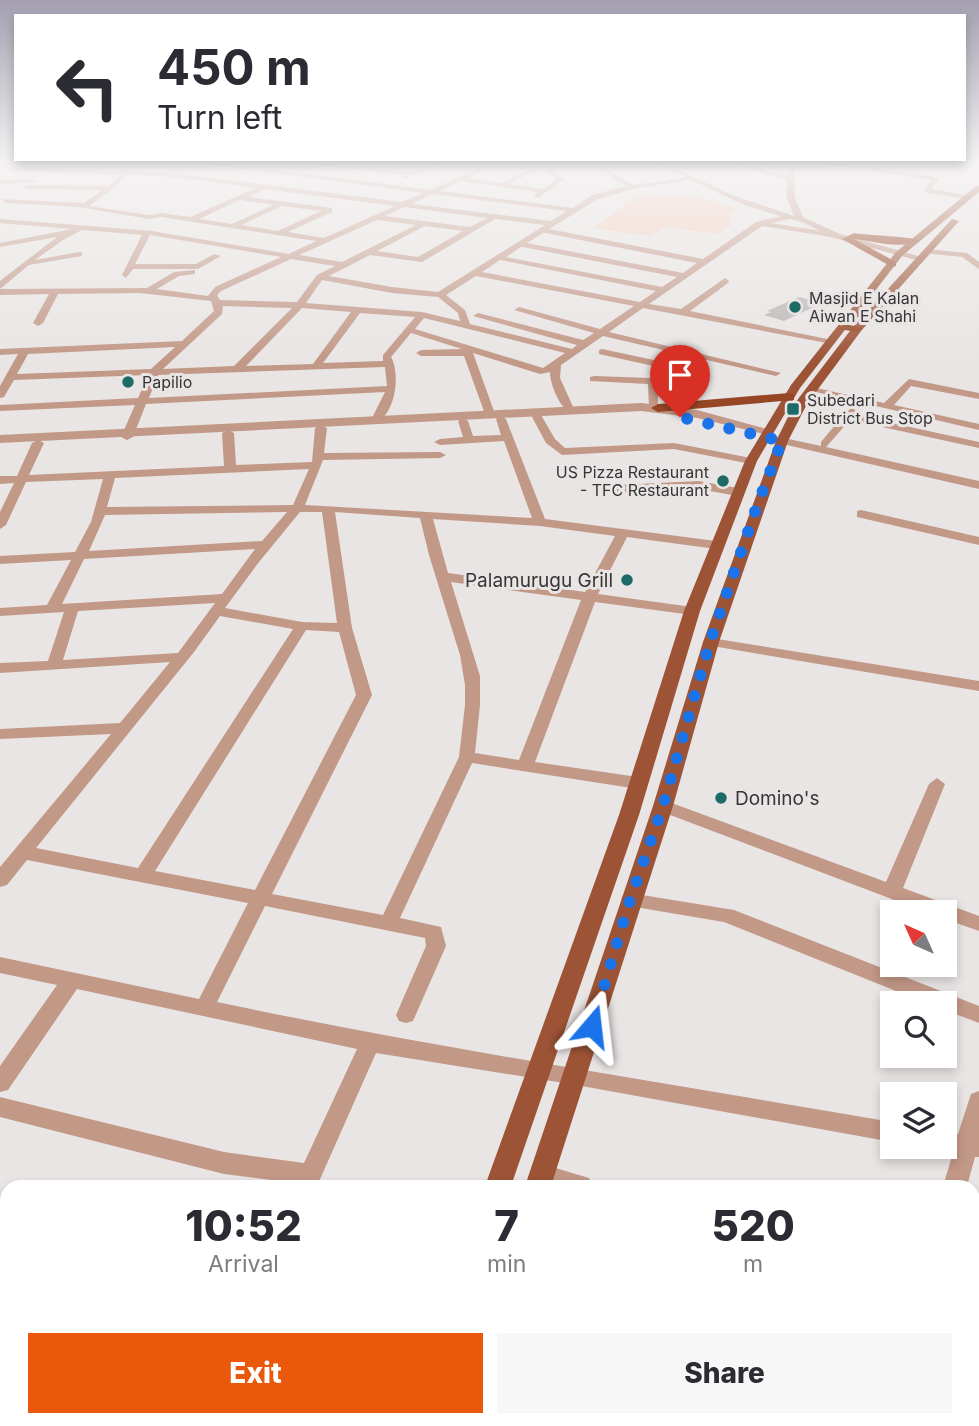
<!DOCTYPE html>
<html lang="en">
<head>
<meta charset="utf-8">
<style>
	body { margin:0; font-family:Inter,sans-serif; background:#f7f7f7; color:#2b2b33; height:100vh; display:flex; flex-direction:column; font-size:26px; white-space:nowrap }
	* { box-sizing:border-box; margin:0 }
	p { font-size:23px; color:#7c7c81 }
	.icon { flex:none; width:38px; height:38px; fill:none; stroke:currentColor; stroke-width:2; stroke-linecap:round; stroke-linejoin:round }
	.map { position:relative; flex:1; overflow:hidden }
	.panel { position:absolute; left:0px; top:1180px; width:980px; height:247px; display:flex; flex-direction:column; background:#fff; border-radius:21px 21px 0 0; box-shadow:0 4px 10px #0003 }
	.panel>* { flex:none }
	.top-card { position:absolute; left:14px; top:14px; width:952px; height:147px; border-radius:0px; box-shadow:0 4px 10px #0003; background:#fff; color:#2b2b33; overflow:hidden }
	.needle { width:46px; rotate:315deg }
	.fabs { position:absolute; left:880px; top:900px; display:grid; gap:14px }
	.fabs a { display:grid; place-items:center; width:77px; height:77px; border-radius:0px; background:#fff; box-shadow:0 4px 10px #0003; font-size:35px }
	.pin { position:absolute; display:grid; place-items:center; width:60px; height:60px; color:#fff; margin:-72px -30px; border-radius:50% 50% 50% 0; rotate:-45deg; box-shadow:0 0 7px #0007 }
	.pin .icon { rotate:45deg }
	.me { position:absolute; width:77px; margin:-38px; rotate:17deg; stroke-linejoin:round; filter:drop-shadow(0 0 5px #0008) }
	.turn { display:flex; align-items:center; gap:24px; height:147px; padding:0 28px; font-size:32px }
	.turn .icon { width:91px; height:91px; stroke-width:2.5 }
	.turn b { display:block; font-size:49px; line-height:60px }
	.eta { display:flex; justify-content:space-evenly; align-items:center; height:119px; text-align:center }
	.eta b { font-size:42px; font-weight:800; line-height:49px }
	.button { display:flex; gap:14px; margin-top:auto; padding:14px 28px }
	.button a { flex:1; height:80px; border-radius:0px; background:#ea580c; color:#fff; font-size:28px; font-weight:800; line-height:80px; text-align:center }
	.button a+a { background:#f7f7f7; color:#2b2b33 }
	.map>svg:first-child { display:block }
	.green { fill:#f6cbba }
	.building { fill:#bbb7b6 }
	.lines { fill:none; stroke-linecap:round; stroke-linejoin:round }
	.minor { fill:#c29887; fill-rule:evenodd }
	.tertiary { fill:#c29887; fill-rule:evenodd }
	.primary { fill:#9d5336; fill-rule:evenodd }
	.trunk { fill:#964624; fill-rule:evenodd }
	.route { stroke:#1a73e8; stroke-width:12; stroke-dasharray:0 21.6 }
	.poi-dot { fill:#1e6a67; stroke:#e9e5e4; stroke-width:2.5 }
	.labels { text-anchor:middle; stroke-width:6; stroke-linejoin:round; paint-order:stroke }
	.far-poi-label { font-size:16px; fill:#373535; stroke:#e9e5e4; text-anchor:start }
	.poi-label { font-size:19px; fill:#373535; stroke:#e9e5e4; text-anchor:end }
</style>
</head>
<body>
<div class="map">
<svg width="979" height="1426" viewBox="0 0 979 1426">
	<rect width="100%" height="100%" fill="#e9e5e4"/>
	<!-- green -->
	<path class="green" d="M642 193 701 198 738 208 729 216 731 225 717 234 665 227 650 236 593 228Z"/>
	<!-- building -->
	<path class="building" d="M799 297 822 303 784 321 764 315 771 312 767 311Z"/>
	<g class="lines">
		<!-- minor -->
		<path class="minor" d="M200 163H215L295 173 318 163 411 172 432 163H440L405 179 402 177 404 175 324 165 301 173 431 190 490 163H498L468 178 500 183 540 164 556 163 548 166 565 179 538 198 534 196 538 192 461 181 440 191 573 208 592 195 626 186 591 163H598L633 185 690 177 688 180 633 189 598 199 549 229 703 259 756 222 786 215 789 219 771 223 840 234 837 238 762 226 649 304 681 309 725 278 729 281 728 283 690 311 837 341 832 344 643 308 609 332 781 373 776 376 603 336 561 365 560 378 574 409 569 412C559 406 550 384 550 372L540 374 473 353 495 414 490 417 485 414 464 356H421L416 353 421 350 462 349 411 333 391 357C401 375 395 414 376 423L371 420 385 392 146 404 133 437 127 440 121 437 135 405 0 411V405L138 398 148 375 14 380 4 397 0 398V386L18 354 0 355V349L182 341 214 311 211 301 140 293 58 294 43 323 38 326 33 323 49 294 0 295V289L147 288 174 272 195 270V274L179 276 157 289 208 296 215 287 281 257 150 235 135 264H196L214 254 221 256 198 269H133L126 278 122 275 142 235 82 230 63 240 35 260 79 252H82V256L29 265 0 289V281L5 277 57 237 0 247V243L72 229 0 223V219L152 231 289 254 316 241 161 217 149 219 78 207 5 203 2 199 84 203 103 190 27 189 23 187 27 185 109 186 120 175 0 170V166L124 171 131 165 134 167 131 171 172 173 402 202 423 193ZM542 168 557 179 544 189 509 184ZM127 175 172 177 256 188 190 217 161 213 149 215 89 206 117 186ZM265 189 395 206 324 238 288 232 332 212V208L248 197ZM432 194 567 211 551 221 412 204ZM240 200 273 205 232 224 199 219ZM282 206 321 211 278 231 241 225ZM404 207 487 218 470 227 385 216ZM495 219 545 225 438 292 392 287 329 276 370 255 422 262ZM377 220 416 225 342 262 299 255ZM425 226 463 231 418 257 377 251ZM543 233H545L697 263 683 273 527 243ZM521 247H523L677 277 662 287 506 257ZM291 259 335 266 317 275 297 302 220 300 217 295 221 291ZM500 260H501L656 291 640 302 482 272ZM476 276 634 306 600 329 519 307 514 310 594 333 583 340 478 313 473 316 577 345 572 349 470 324 465 310 446 295ZM322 280 392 293 438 297 458 313 460 321 422 312 306 303ZM223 306 292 308 234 366 163 369 222 314ZM302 308 351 312 313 364 246 366ZM360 313 415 317 383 355V361L323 363ZM424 318 565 353 543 368 415 329ZM175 347 151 369 17 374 28 354ZM385 367 387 386 149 398 158 375Z
			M737 163H745L793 178 790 180 766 175Z
			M823 163H837L936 177 939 179 931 189 973 197 969 199 923 192 931 180Z
			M0 180H34L37 182 0 184Z
			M926 249 967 253 979 262V269L962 257 923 253Z
			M602 349 668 363 669 365 658 381V410L649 408 648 384 590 381V377L594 376 650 378 658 367 599 354V350Z
			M909 379 979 393V399L911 386 894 405 979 424V430L807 390 812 387 884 403Z
			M852 408 857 411 855 415 979 442V448L850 420 826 447 979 481V489L765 440 759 437 765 434 821 446V442L841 418 833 416V412L845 413Z
			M533 415H541L555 439 565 448 674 443 751 458 757 461 751 464 674 449 562 455 546 443 532 417Z
			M501 416 506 419 545 519 716 541 722 545 716 549 627 537 598 594 692 607 699 611 692 615 595 602 535 762 638 777 646 783 638 789 472 763 400 918 441 927 446 946 413 1021 406 1023 399 1021 396 1015 426 946 425 938 265 906 217 1002C441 1049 667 1083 892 1122V1142L576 1085 376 1053 317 1186H293L294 1183 224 1174 0 1117V1097L224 1152 304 1163 357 1049 77 989 8 1090 0 1092V1066L57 985 0 973V957L199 999 248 903 27 860 7 885 0 887V867L111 734 0 739V729L120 723 170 662 0 673V663L48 661 64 612 0 616V608L47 605 71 560 0 564V556L75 552 91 522 103 479 26 482 6 525 0 529V512L14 483 0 484V476H17L32 443 38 440 44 443 29 475 224 466 222 433 228 430 234 433 236 465 312 462 315 428 321 425 327 428 324 453 440 452 446 455 440 458 323 460 305 505 532 518 504 441 440 445 434 442 440 439 463 437 458 421 463 418 468 421 473 436 501 435 496 419ZM309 469 293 505 107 507 115 478ZM287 512 262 541 89 551 105 515ZM300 512H322L337 623 302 622 225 608 259 562ZM335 512 420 518 429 555 460 655 465 685V705L459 757 383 915 272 894 372 695 352 628ZM433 519 540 526 615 536 585 592 448 573ZM255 549 222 594 62 604 84 559ZM451 582 581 600 519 760 475 753 480 705V676ZM215 603 178 653 63 660 78 611ZM220 616 293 629 138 868 36 848 194 652ZM306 630 339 632 356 695 255 890 155 871Z
			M698 481 738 488 744 492 738 496 698 489 617 493 611 489 617 485Z
			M861 510 979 537V545L857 517V511Z
			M711 638 979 681V691L706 645 704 642Z
			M937 778 945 784 903 888 979 916V931L945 919V912H926L657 810 654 806 657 802H669L886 882 929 784Z
			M630 893 734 910 979 1006V1023L945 1010V1003H926L724 922 623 905 621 900 623 895Z
			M979 1091V1157H975L967 1186H943L953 1153 937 1149 936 1146H945V1132L958 1134 971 1094Z
			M542 1164 589 1178 593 1186H545L534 1183 530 1175 534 1167Z
			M0 1255 7 1257V1281L0 1279Z
			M659 1419H688L691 1426H662Z"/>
		<!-- tertiary -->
		<path class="tertiary" d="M655 163H664L732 195 794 216 787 198V163H794L795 198 803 217 840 234 925 258 920 261 834 238 804 223 744 205Z
			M641 403 697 410 774 431 768 435 697 418 641 411 0 443V435Z"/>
		<!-- primary -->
		<path class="primary" d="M976 186H979V192L902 256 800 388 757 461 700 611 639 815 511 1186H485L619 815 684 611 745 461 791 385 896 252Z
			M952 219 959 221 861 331 807 404 788 441 719 642 673 806 551 1186H525L653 806 703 642 776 441 795 403 853 327Z
			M398 1419H428L425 1426H395Z
			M446 1419H476L473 1426H443Z"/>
		<!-- trunk -->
		<path class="trunk" d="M854 233C865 235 914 237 919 240 902 250 873 241 854 239L896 262V266L892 267 842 239Z
			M853 311 872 314 874 316 868 319 849 316V312Z
			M843 324 861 327 863 329 857 332 839 329V325Z
			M789 393 794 394V400L658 412 651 408 658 404Z"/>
	</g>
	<!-- sky -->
	<linearGradient id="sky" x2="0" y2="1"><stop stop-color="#a39fb0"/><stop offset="0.45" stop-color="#f5f3f3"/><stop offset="1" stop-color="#f5f3f3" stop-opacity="0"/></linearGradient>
	<rect width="979" height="362" fill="url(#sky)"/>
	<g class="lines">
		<!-- route -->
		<path class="route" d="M592 1026 630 900 663 806 710 642 758 503 782 441 680 417"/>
	</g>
	<!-- markers -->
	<g class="poi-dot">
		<circle cx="795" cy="307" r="7"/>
		<circle cx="128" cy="382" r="7"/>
		<rect x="786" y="402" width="14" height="14" rx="3.5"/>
		<circle cx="723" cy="481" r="7"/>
		<circle cx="627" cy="580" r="7"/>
		<circle cx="721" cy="798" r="7"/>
	</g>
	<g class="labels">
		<!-- far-poi labels -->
		<g class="far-poi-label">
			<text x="809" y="304">Masjid E Kalan<tspan x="809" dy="18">Aiwan E Shahi</tspan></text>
			<text x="142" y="388">Papilio</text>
			<text x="807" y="406">Subedari<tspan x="807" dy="18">District Bus Stop</tspan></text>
			<text x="709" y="478" text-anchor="end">US Pizza Restaurant<tspan x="709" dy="18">- TFC Restaurant</tspan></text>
		</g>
		<!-- poi labels -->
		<g class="poi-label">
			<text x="613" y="587">Palamurugu Grill</text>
			<text x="735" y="805" text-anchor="start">Domino's</text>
		</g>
	</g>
</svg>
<div class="fabs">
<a><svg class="needle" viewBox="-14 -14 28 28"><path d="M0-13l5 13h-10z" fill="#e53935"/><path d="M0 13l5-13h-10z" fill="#7c7c81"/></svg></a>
<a><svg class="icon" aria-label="search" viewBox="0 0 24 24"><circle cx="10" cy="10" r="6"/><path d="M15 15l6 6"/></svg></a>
<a><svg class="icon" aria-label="layers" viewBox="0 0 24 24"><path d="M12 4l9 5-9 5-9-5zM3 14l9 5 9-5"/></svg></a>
</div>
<div class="pin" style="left:680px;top:417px;background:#d93025"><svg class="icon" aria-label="arrive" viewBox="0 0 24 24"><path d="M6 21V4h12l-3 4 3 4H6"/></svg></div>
<svg class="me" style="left:592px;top:1026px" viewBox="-20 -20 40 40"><path d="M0-17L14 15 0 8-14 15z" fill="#1a73e8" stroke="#fff" stroke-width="4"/></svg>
<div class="top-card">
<div class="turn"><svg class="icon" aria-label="left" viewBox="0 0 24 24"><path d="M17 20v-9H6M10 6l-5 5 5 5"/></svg><div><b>450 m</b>Turn left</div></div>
</div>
<section class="panel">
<div class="eta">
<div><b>10:52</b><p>Arrival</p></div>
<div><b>7</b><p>min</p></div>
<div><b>520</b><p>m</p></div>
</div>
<div class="button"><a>Exit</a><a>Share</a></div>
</section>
</div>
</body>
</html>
